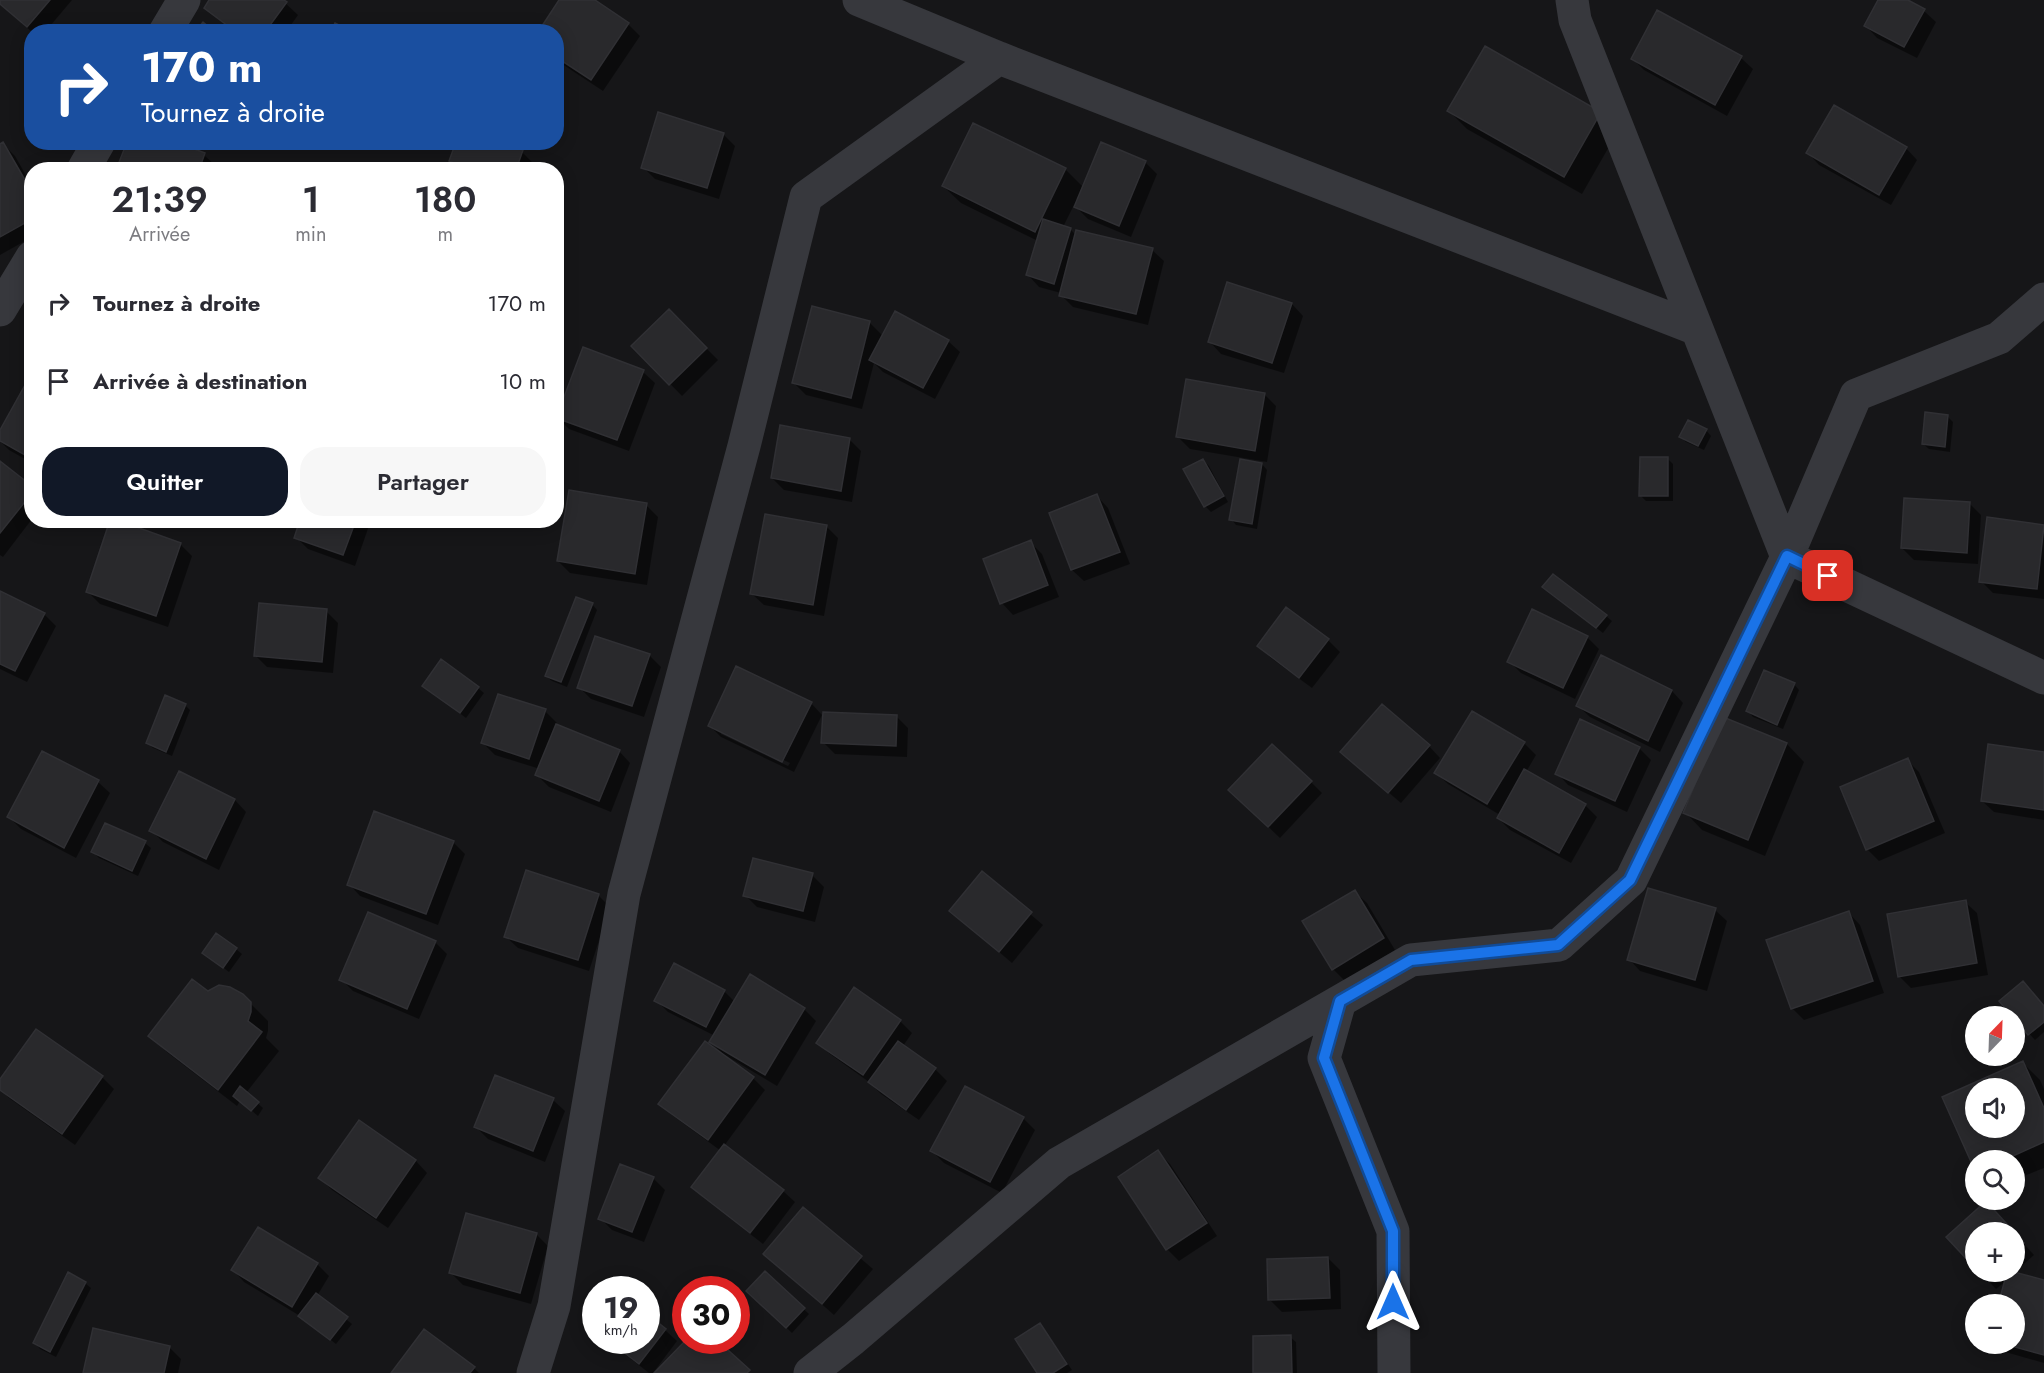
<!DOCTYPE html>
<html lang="fr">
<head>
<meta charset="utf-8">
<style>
	body { margin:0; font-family:Jost,sans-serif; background:#f7f7f7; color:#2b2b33; height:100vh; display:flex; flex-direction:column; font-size:22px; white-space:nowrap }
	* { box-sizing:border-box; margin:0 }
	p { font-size:20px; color:#7c7c81 }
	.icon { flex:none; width:33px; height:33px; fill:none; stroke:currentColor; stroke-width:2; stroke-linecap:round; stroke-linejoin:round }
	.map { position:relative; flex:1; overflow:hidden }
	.drawer { position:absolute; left:24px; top:162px; width:540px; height:366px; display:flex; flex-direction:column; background:#fff; border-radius:24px; box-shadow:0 3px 15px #0003 }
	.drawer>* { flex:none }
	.hud { position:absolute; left:24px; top:24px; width:540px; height:126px; border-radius:24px; box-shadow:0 3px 15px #0003; background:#1a4fa0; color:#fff; overflow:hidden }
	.needle { width:39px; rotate:23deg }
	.buttons { position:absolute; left:1965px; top:1006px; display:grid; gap:12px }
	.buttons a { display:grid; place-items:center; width:60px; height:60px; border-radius:50%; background:#fff; box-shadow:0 3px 15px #0003; font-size:30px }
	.speed { position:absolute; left:582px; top:1276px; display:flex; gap:12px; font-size:30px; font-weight:700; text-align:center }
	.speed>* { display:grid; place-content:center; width:78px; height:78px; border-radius:50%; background:#fff; box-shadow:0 3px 15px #0003; line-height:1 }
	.speed small { font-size:15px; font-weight:400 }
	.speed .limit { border:9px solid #d22; background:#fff; color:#111 }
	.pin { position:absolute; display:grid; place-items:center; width:51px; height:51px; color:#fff; margin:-26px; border-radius:12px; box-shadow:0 3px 9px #0006 }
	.me { position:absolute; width:66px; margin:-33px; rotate:0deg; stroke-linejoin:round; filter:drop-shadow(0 0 4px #0008) }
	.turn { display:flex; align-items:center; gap:21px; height:126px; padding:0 18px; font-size:27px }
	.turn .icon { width:78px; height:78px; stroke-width:2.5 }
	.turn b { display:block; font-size:42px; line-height:51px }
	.eta { display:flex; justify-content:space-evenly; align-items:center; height:102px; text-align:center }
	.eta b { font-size:36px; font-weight:600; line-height:42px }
	.action { display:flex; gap:12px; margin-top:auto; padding:12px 18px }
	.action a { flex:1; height:69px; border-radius:24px; background:#111827; color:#fff; font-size:24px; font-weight:600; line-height:69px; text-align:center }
	.action a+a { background:#f7f7f7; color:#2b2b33 }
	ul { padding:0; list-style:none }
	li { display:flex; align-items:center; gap:18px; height:78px; padding:0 18px }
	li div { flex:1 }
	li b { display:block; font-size:22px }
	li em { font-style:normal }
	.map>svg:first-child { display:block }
	.shadow { fill:#0007; fill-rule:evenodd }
	.building { fill:#29292c; stroke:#303034; stroke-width:1.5; fill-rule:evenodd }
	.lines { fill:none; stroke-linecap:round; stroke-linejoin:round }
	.minor { stroke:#37383d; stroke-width:33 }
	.route-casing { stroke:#114b97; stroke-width:15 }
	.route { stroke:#1a73e8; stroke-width:10 }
</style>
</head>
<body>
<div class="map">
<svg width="2044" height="1373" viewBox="0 0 2044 1373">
	<rect width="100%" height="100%" fill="#161618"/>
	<!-- shadow -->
	<path class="shadow" d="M0 0H72L45 32H32L0 4Z
		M211 0H282L298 15 286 32H234L206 8Z
		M561 0H592L628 24 640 36 603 91 556 60V32Z
		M1880 0H1905L1924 11 1936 22 1917 58 1877 38 1866 26Z
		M1485 48 1618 131 1582 194 1467 129 1449 111Z
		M1632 58H1741L1753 69 1727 116 1644 70Z
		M723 134 735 146 719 199 655 179 643 167Z
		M498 142 522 152 534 164 532 170H460L450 160Z
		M3 144 15 156 32 186V237L0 255V146Z
		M1906 148 1917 160 1891 205 1819 165 1808 153Z
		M204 155 216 166 214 170H118Z
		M1145 162 1157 174 1131 237 1088 219 1074 205 1063 227 1070 229 1076 235 1152 250 1164 261 1148 325 1073 307 1061 295V293L1039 287 1028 275 1038 241 961 203 943 186 1065 169 1084 188Z
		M1292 304 1303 316 1284 373 1221 354 1210 342Z
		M669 311 718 360 682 396 633 346Z
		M870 323 883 336 948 341 960 352 935 399 883 372 874 363 862 409 806 395 794 383Z
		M643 372 655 383 629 451 569 429 557 417Z
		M32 381V463L9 450 0 441V433Z
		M1264 394 1276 406 1267 462 1190 449 1178 437Z
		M1948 417 1953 422 1950 452 1929 449 1923 444Z
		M1706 430 1711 436 1704 450 1686 442 1681 437Z
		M849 439 861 451 852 502 784 490 772 478Z
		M1668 459 1673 464V501H1646L1640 495Z
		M1203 460 1209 466 1228 502 1211 512 1205 506Z
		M0 463 32 488V519L3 557 0 555Z
		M1262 464 1267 470 1257 529 1236 525 1231 519Z
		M1097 496 1108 508 1130 564 1084 581 1072 570 1050 514Z
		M1969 503 1981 515 1978 564 1914 560 1902 548Z
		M646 505 658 517 647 585 570 573 558 561Z
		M1989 519 2044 527V599L1993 593 1981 581Z
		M112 520H125L124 524 180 544 192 556 168 627 100 604 88 592Z
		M302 520H371L355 566 308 549 296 537Z
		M826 526 838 538 824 616 764 605 752 594Z
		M1030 542 1042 554 1059 597 1013 615 1002 603Z
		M0 592 44 614 56 626 27 682 0 669Z
		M1550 593 1606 616 1612 621 1603 633Z
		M592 604 597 610 567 687 552 681 546 676Z
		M326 611 338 623 333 673 267 667 255 655Z
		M1533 611 1587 637 1599 649 1575 699 1521 673 1509 661Z
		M1328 640 1340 652 1312 688 1271 658 1259 646Z
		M649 655 661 667 644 717 591 699 579 687Z
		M1602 657 1672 691 1683 703 1660 752 1590 717 1578 706Z
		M1794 684 1799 690 1783 729 1753 717 1748 711Z
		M424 686 478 688 484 693 466 718Z
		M811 703 822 715 794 772 721 737 709 725ZM721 731 790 763 788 766 721 734Z
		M185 705 190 710 172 756 153 748 147 743Z
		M545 711 557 723 556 726 619 751 630 763 611 812 549 787 537 775 540 769 495 755 483 743Z
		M896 716 908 728 907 757 835 754 823 742Z
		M1524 743 1536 755 1526 772 1585 805 1597 817 1571 863 1510 830 1498 818 1500 815 1448 784 1436 773Z
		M1787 744 1804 762 1765 856 1702 830 1685 812Z
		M1429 746 1440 758 1401 803 1354 763Z
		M1639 748 1651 760 1627 812 1568 785 1557 773Z
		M43 753 98 782 110 793 76 858 21 829 9 817Z
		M2044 753V820L1994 812 1982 801Z
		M1907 760 1919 772 1945 833 1879 861 1867 849Z
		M179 773 235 800 246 812 219 870 163 842 151 830Z
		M1311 782 1322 793 1280 838 1230 790Z
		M453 842 465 854 438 925 360 896 349 884Z
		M145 843 151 848 138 876 99 858 93 852Z
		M982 873 1043 925 1012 963 951 911Z
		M812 875 824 887 815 922 757 907 745 895Z
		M1355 892 1367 903 1395 950 1345 981 1333 969Z
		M598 895 610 907 589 971 518 948 506 937Z
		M1965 902 1977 913 1988 975 1911 988 1899 976Z
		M1715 910 1727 921 1707 991 1640 971 1629 959Z
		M1849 913 1860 925 1884 993 1804 1020 1792 1008Z
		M435 942 447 954 419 1019 353 991 341 979Z
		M236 949 242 954 229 972 204 953Z
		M724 991 735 1002 804 1009 816 1021 777 1086 725 1055 724 1057 753 1078 765 1090 724 1146 783 1191 795 1202 763 1244 704 1198 693 1187 721 1151 672 1115 660 1103 723 1054 711 1042 715 1036 668 1012 656 1000Z
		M208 993 242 995 268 1021V1031L266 1038 279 1051 246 1093 263 1108 258 1116 240 1101 237 1106 168 1053 150 1036Z
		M2001 1002 2044 1007V1032L2035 1040Z
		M900 1021 912 1033 903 1046 935 1069 947 1081 919 1120 881 1094 869 1082 830 1054 818 1043Z
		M36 1031 102 1077 114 1089 75 1145 9 1098 0 1089V1082Z
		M2023 1063 2040 1080 2044 1089V1168L2014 1180V1161H1976L1944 1098ZM1976 1089H2014V1128H1976Z
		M496 1077 553 1100 565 1111 545 1162 488 1139 476 1127Z
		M965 1088 1024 1119 1035 1130 1002 1193 944 1163 932 1151Z
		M359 1122 416 1161 427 1173 388 1228 332 1190 320 1178Z
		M1158 1152 1170 1164 1217 1236 1179 1261 1167 1249 1120 1177Z
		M653 1178 665 1190 644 1242 612 1230 600 1218Z
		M803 1209 873 1269 834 1315 765 1254Z
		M2014 1233 2034 1255 2014 1273 2044 1281V1363L2002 1351 1995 1344H2014V1305H2000L2006 1281 1996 1289 1980 1272H2014Z
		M536 1234 548 1246 531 1304 463 1285 451 1273Z
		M1328 1258 1340 1270 1341 1309 1282 1312 1270 1300Z
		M317 1264 329 1276 317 1296 352 1324 336 1344 300 1316 244 1282 233 1270Z
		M765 1273 809 1314 792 1333 748 1291Z
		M85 1283 91 1288 56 1357 40 1349 35 1343Z
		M1040 1325 1045 1330 1072 1370 1067 1373H1039Z
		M665 1330 677 1341 653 1373H649L608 1341H646Z
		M1290 1337 1296 1342 1297 1373H1254Z
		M169 1347 181 1359 178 1373H85Z
		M474 1368 479 1373H393Z"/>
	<!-- building -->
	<path class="building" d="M0 0H50L27 27 0 4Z
		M209 0H284L287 2 265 32H236L204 8Z
		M559 0H595L629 23 591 80 556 57V32H538Z
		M1878 0H1908L1925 9 1904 47 1864 26Z
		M1657 10 1742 56 1715 105 1631 59Z
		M203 22 215 32H195Z
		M335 23 352 32H330Z
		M1485 46 1601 112 1564 177 1447 111Z
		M1834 105 1907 147 1879 195 1806 153Z
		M658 112 724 133 707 188 641 168Z
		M973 123 1066 168 1035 232 942 186Z
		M3 142 32 192V219L0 237V144Z
		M127 142H176L205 153 199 170H116Z
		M456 142H502L523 150 516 170H473L449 161Z
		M1101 142 1146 161 1119 226 1074 207Z
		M1043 219 1071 228 1054 284 1026 275Z
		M1076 230 1153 248 1136 314 1059 296Z
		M1227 282 1292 303 1272 363 1208 342Z
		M812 306 870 321 851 398 792 383Z
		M669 309 707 348 669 385 631 346Z
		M895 311 949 340 923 388 869 360Z
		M583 347 644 370 617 440 556 418Z
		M29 378 32 379V459L0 441V430Z
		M1186 379 1265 393 1255 451 1176 437Z
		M1925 412 1948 415 1945 447 1922 444Z
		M1688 420 1707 429 1698 446 1679 437Z
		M780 425 850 438 841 491 771 478Z
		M1640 457H1668V496H1639Z
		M1203 459 1224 496 1204 507 1183 469Z
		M1240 459 1262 463 1252 524 1229 520Z
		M0 461 32 486V493L0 533Z
		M569 490 647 503 635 574 557 561Z
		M1097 494 1120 552 1071 570 1049 513Z
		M1904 498 1970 502 1967 553 1901 548Z
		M765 514 827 525 813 605 750 594Z
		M1987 517 2044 525 2037 589 1979 582Z
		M110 520H117L181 543 156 616 86 592Z
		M300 520H356L343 555 294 538Z
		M1031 540 1048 585 1000 604 983 559Z
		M1553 574 1607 615 1596 628 1542 587Z
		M0 591 45 613 15 671 0 664Z
		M576 597 593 603 561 682 545 676Z
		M259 603 327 609 322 662 254 656Z
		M1286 607 1329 639 1299 678 1257 646Z
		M1532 609 1588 636 1563 688 1507 662Z
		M595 636 650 654 632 706 577 688Z
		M1601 655 1672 690 1648 741 1576 706Z
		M441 659 479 687 460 713 422 686Z
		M736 666 812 702 782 762 708 726Z
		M1764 670 1795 683 1777 725 1746 711Z
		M498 694 546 709 529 759 481 743Z
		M165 695 186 704 166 752 146 743Z
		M1382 704 1430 745 1388 793 1340 752Z
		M1472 711 1525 742 1487 804 1434 773Z
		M823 712 897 715 896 746 821 743Z
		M1723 717 1787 743 1748 840 1683 813Z
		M1580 719 1640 747 1615 801 1555 774Z
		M556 724 620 750 599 801 535 775Z
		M1272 744 1312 781 1268 827 1228 790Z
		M1988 744 2044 752V810L1981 801Z
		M42 751 99 780 64 848 7 817Z
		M1908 758 1934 821 1866 850 1840 787Z
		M1524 769 1586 804 1559 853 1497 818Z
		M179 771 235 799 206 859 149 831Z
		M374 811 454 841 426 914 347 885Z
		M105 823 146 841 132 871 91 852Z
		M753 858 813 873 803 911 743 896Z
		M526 870 599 894 578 960 504 937Z
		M982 871 1032 912 999 952 949 911Z
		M1648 888 1716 908 1695 980 1627 960Z
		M1355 890 1384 938 1332 970 1302 921Z
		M1966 900 1977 963 1898 977 1887 914Z
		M1849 911 1873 981 1791 1009 1766 940Z
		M368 912 436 941 407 1009 339 980Z
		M216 933 237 948 223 968 202 953Z
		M674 963 725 990 706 1027 654 1001Z
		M750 974 805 1008 765 1075 709 1042Z
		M192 979 208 991 219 985 230 987 243 994 251 1002V1012L248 1021 262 1032 218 1090 148 1036Z
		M2023 981 2044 1006V1022L2028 1035 1999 1001Z
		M854 987 901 1020 863 1075 816 1043Z
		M36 1029 103 1076 62 1134 0 1090V1079Z
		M705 1041 754 1077 708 1140 658 1104Z
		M898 1041 936 1068 906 1110 868 1082Z
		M2023 1061 2044 1108V1142L2002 1161H1976V1173L1942 1097ZM1976 1089H2014V1128H1976Z
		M495 1075 554 1098 533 1151 474 1127Z
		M240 1086 259 1102 251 1111 233 1096Z
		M965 1086 1024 1117 990 1182 930 1151Z
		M359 1120 416 1160 376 1218 318 1178Z
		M724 1144 784 1190 750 1233 691 1187Z
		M1158 1150 1207 1223 1166 1250 1118 1177Z
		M620 1164 654 1177 632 1232 598 1219Z
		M1986 1201 2024 1243 2014 1251V1233H1976V1269L1946 1237Z
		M803 1207 862 1256 822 1304 763 1254Z
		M466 1213 537 1233 520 1293 449 1273Z
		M258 1227 318 1263 292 1307 231 1270Z
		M1328 1257 1330 1298 1268 1300 1267 1259Z
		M765 1271 805 1308 786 1328 746 1291Z
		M68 1272 86 1282 50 1352 33 1343Z
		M1978 1272H1991L1984 1279Z
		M2007 1272H2014L2044 1280V1355L2004 1344H2014V1305H1998Z
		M316 1293 348 1317 330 1340 298 1316Z
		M646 1313 666 1329 639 1364 609 1341H646Z
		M1040 1323 1067 1364 1053 1373H1037L1015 1339Z
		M93 1328 170 1346 164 1373H83Z
		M424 1329 475 1367 470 1373H391Z
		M1291 1335 1292 1373H1253V1336Z
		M686 1340 718 1341 750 1370 747 1373H654Z"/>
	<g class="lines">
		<!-- minor -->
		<path class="minor" d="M859 0 999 58 1697 329
			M1572 0 1575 20 1787 557 2044 678
			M165 32 184 0
			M83 170 99 142
			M0 310 32 257
			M533 1373 554 1306 624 894 744 446 806 197 999 58
			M810 1373 853 1339 1059 1163 1340 1001
			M1394 1373 1393 1231 1324 1058 1340 1001 1411 960 1559 945 1631 880 1787 557 1856 395 1999 338 2044 299"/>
	</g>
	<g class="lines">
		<defs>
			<path id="route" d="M1393 1302V1231L1324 1058 1340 1001 1411 960 1558 945 1630 880 1787 556 1828 576"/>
		</defs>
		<!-- route casing -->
		<use href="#route" class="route-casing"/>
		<!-- route -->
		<use href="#route" class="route"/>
	</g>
</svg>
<div class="buttons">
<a><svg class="needle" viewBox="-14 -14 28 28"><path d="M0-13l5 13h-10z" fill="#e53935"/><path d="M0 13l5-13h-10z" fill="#7c7c81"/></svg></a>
<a><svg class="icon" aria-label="sound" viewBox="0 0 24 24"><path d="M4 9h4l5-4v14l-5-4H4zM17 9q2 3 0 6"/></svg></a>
<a><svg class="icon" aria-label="search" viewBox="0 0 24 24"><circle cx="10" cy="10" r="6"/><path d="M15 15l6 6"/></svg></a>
<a>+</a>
<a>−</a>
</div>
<div class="speed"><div>19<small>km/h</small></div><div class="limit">30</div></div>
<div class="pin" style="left:1828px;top:576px;background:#d93025"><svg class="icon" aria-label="arrive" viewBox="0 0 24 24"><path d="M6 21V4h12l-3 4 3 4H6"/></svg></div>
<svg class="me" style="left:1393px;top:1302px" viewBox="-20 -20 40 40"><path d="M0-17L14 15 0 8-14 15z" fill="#1a73e8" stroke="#fff" stroke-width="4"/></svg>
<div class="hud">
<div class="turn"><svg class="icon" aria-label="right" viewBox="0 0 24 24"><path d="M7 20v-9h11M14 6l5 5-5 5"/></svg><div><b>170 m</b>Tournez à droite</div></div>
</div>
<section class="drawer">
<div class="eta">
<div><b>21:39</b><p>Arrivée</p></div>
<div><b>1</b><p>min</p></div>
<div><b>180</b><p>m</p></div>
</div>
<ul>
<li><svg class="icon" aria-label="right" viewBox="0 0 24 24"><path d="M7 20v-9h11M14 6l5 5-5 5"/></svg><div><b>Tournez à droite</b></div><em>170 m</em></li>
<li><svg class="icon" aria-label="arrive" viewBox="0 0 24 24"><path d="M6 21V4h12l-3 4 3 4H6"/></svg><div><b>Arrivée à destination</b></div><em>10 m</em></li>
</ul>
<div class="action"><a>Quitter</a><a>Partager</a></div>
</section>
</div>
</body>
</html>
